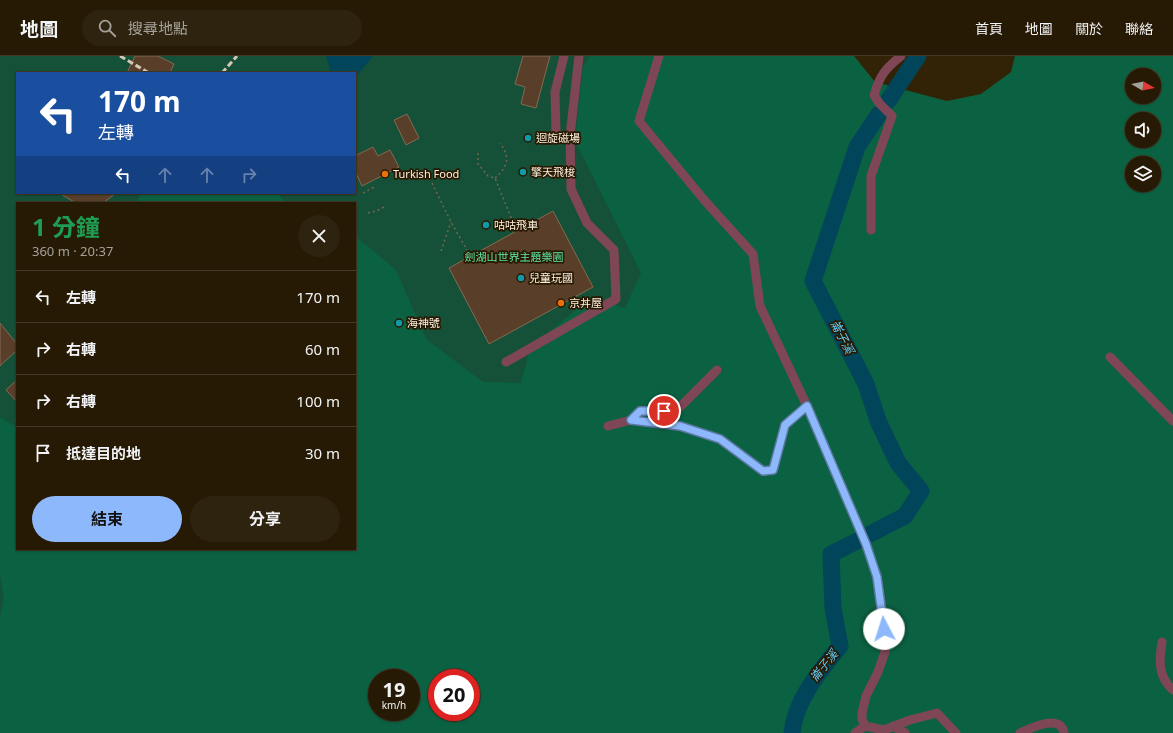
<!DOCTYPE html>
<html lang="zh-TW">
<head>
<meta charset="utf-8">
<style>
	body { margin:0; font-family:"Noto Sans","Noto Sans TC",sans-serif; background:#2e230e; color:#f1f3f6; height:100vh; display:flex; flex-direction:column; font-size:15px; white-space:nowrap }
	* { box-sizing:border-box; margin:0 }
	p { font-size:13px; color:#a4a19a }
	.icon { flex:none; width:22px; height:22px; fill:none; stroke:currentColor; stroke-width:2; stroke-linecap:round; stroke-linejoin:round }
	.map { position:relative; flex:1; overflow:hidden }
	.sheet { position:absolute; left:16px; top:146px; width:340px; height:348px; display:flex; flex-direction:column; background:#261a04; border-radius:0px; box-shadow:0 1px 3px #0004,0 0 0 1px #423826 }
	.sheet>* { flex:none }
	.guide { position:absolute; left:16px; top:16px; width:340px; height:122px; border-radius:0px; box-shadow:0 1px 3px #0004,0 0 0 1px #423826; background:#1a4fa0; color:#fff; overflow:hidden }
	.needle { width:26px; rotate:99deg }
	.controls { position:absolute; left:1125px; top:12px; display:grid; gap:8px }
	.controls a { display:grid; place-items:center; width:36px; height:36px; border-radius:50%; background:#261a04; box-shadow:0 1px 3px #0004,0 0 0 1px #423826; font-size:20px }
	.speed { position:absolute; left:368px; top:613px; display:flex; gap:8px; font-size:20px; font-weight:700; text-align:center }
	.speed>* { display:grid; place-content:center; width:52px; height:52px; border-radius:50%; background:#261a04; box-shadow:0 1px 3px #0004,0 0 0 1px #423826; line-height:1 }
	.speed small { font-size:10px; font-weight:400 }
	.speed .limit { border:6px solid #d22; background:#fff; color:#111 }
	.pin { position:absolute; display:grid; place-items:center; width:34px; height:34px; color:#fff; margin:-17px; border:2px solid #fff; border-radius:50%; box-shadow:0 1px 4px #0007 }
	.me { position:absolute; width:44px; margin:-22px; rotate:355deg; stroke-linejoin:round; filter:drop-shadow(0 0 3px #0008) }
	.turn { display:flex; align-items:center; gap:14px; height:84px; padding:0 16px; font-size:18px }
	.turn .icon { width:52px; height:52px; stroke-width:2.5 }
	.turn b { display:block; font-size:28px; line-height:34px }
	.lanes { display:flex; align-items:center; height:38px; padding:0 16px; background:#0003; justify-content:center; gap:20px; direction:ltr }
	.lanes .off { opacity:.35 }
	.round { display:grid; place-items:center; flex:none; width:42px; height:42px; border-radius:21px; background:#2e230e }
	.summary { display:flex; align-items:center; justify-content:space-between; height:68px; padding:0 16px }
	h1 { font-size:24px; font-weight:700; line-height:30px; color:#1e9e55 }
	.cta { display:flex; gap:8px; margin-top:auto; padding:8px 16px }
	.cta a { flex:1; height:46px; border-radius:24px; background:#8db9fc; color:#111; font-size:16px; font-weight:700; line-height:46px; text-align:center }
	.cta a+a { background:#2e230e; color:#f1f3f6 }
	ul { padding:0; list-style:none }
	li { display:flex; align-items:center; gap:12px; height:52px; padding:0 16px; border-top:1px solid #423826 }
	li div { flex:1 }
	li b { display:block; font-size:15px }
	li em { font-style:normal }
	header { display:flex; align-items:center; gap:24px; box-sizing:border-box; height:56px; padding:0 20px; background:#261a04; border-bottom:1px solid #423826 }
	header strong { font-size:19px }
	nav { display:flex; gap:22px; margin-inline-start:auto; font-size:14px }
	.search { width:280px; height:36px; background:#2e230e; display:flex; align-items:center; gap:10px; box-sizing:border-box; padding:0 14px; border-radius:22px; color:#a4a19a; font-size:15px }
	.map>svg:first-child { display:block }
	.green { fill:#155138; fill-rule:evenodd }
	.forest { fill:#0b6242; fill-rule:evenodd }
	.water { fill:#01455a }
	.lines { fill:none; stroke-linecap:round; stroke-linejoin:round }
	.river { stroke:#01455a; stroke-width:17 }
	.building { fill:#593f2a; stroke:#856952 }
	.path { stroke:#75674e; stroke-width:1.5; stroke-dasharray:2 3; stroke-linecap:butt }
	.minor { stroke:#7f4656; stroke-width:9 }
	.rail { stroke:#d4c8b5; stroke-width:3; stroke-dasharray:6 3; stroke-linecap:butt }
	.route-casing { stroke:#5c78a4; stroke-width:10 }
	.route { stroke:#8db9fc; stroke-width:7 }
	.culture-dot { fill:#0f9aa8; stroke:#291900; stroke-width:1.5 }
	.food-dot { fill:#e8710a; stroke:#291900; stroke-width:1.5 }
	.labels { text-anchor:middle; stroke-width:3.5; stroke-linejoin:round; paint-order:stroke }
	.poi-label { font-size:11px; fill:#fbf0e0; stroke:#291900; text-anchor:start }
	.park-label { font-size:11px; fill:#5fe6aa; stroke:#291900 }
	.water-label { font-size:12px; font-style:italic; fill:#60cefa; stroke:#291900 }
</style>
</head>
<body>
<header>
<strong>地圖</strong>
<div class="search"><svg class="icon" aria-label="search" viewBox="0 0 24 24"><circle cx="10" cy="10" r="6"/><path d="M15 15l6 6"/></svg>搜尋地點</div>
<nav><a>首頁</a><a>地圖</a><a>關於</a><a>聯絡</a></nav>
</header>
<div class="map">
<svg width="1173" height="677" viewBox="0 0 1173 677">
	<rect width="100%" height="100%" fill="#332306"/>
	<!-- green -->
	<path class="green" d="M0 0H628L665 149 616 381 355 279V147H17V493L123 677H0ZM17 17H355V137H17Z"/>
	<!-- forest -->
	<path class="forest" d="M590 0H854L875 26 947 45 981 38 1011 16 1015 0H1173V677H0V561L4 543 0 519V361L17 372V493H355V180L396 214 426 283 483 326 521 327 530 292 590 242 625 252 641 217 575 85 583 11ZM1132 19H1154V41H1132ZM1132 63H1154V85H1132ZM1132 107H1154V129H1132ZM377 622H411V656H377ZM437 622H471V656H437Z
		M142 137H277L286 147H136Z"/>
	<!-- water -->
	<path class="water" d="M326 0H373L355 22V17H331Z"/>
	<g class="lines">
		<!-- river -->
		<path class="river" d="M888 45 918 0
			M870 478 905 460 921 435 898 407 879 367 866 328 813 225 857 91 879 58
			M792 677C795 644 820 615 840 590L833 552 831 498 857 485"/>
	</g>
	<!-- building -->
	<path class="building" d="M135 0H158L174 8 170 17H127Z
		M523 0H550L536 52 521 48 525 31 515 28Z
		M407 58 419 82 406 89 394 64Z
		M373 91 378 100 390 94 399 111 362 130 355 115V100Z
		M59 137H116L103 147H76Z
		M553 155 593 231 489 288 449 212Z
		M0 267 17 288V294L0 310Z
		M17 324V346L6 334Z"/>
	<g class="lines">
		<!-- path -->
		<path class="path" d="M478 97V108L488 120 495 122 517 176
			M495 122C509 110 510 101 500 87
			M432 127 451 166 471 201
			M363 137 376 130
			M368 157 376 155 384 151
			M441 195 451 166"/>
		<!-- minor -->
		<path class="minor" d="M659 0 639 65 705 145 753 198 760 250 807 350 866 488 877 521 883 561 885 596 878 616 866 640 862 657V663L865 670 884 674 910 664 937 657 956 677
			M556 76 555 36 564 0
			M871 174V120L892 60 879 47 874 39C880 19 885 13 901 0
			M1110 301 1173 365
			M506 306 616 243 614 194 587 167 571 133 570 80 579 0
			M717 314 676 355H640L631 364 680 370 720 383 763 415 773 414 785 369 807 350
			M608 370 631 364
			M1162 586C1159 604 1158 621 1173 634
			M893 670 905 677
			M855 677 865 670
			M1020 677C1031 672 1061 657 1064 677"/>
		<!-- rail -->
		<path class="rail" d="M120 0 149 17
			M222 17 237 0"/>
	</g>
	<g class="lines">
		<defs>
			<path id="route" d="M664 355H640L631 364 680 370 720 383 763 415 773 414 785 369 807 350 866 488 877 521 884 573"/>
		</defs>
		<!-- route casing -->
		<use href="#route" class="route-casing"/>
		<!-- route -->
		<use href="#route" class="route"/>
	</g>
	<!-- markers -->
	<g class="culture-dot">
		<circle cx="528" cy="82" r="4"/>
		<circle cx="523" cy="116" r="4"/>
		<circle cx="486" cy="169" r="4"/>
		<circle cx="521" cy="222" r="4"/>
		<circle cx="399" cy="267" r="4"/>
	</g>
	<g class="food-dot">
		<circle cx="385" cy="118" r="4"/>
		<circle cx="561" cy="247" r="4"/>
	</g>
	<g class="labels">
		<!-- poi labels -->
		<g class="poi-label">
			<text x="536" y="86">迴旋磁場</text>
			<text x="531" y="120">擎天飛梭</text>
			<text x="393" y="122">Turkish Food</text>
			<text x="494" y="173">咕咕飛車</text>
			<text x="529" y="226">兒童玩國</text>
			<text x="569" y="251">京丼屋</text>
			<text x="407" y="271">海神號</text>
		</g>
		<!-- park labels -->
		<g class="park-label">
			<text x="514" y="205">劍湖山世界主題樂園</text>
		</g>
		<!-- water labels -->
		<g class="water-label">
			<text transform="translate(842 281) rotate(63)" y="4">崙子溪</text>
			<text transform="translate(824 610) rotate(-51)" y="4">崙子溪</text>
		</g>
	</g>
</svg>
<div class="controls">
<a><svg class="needle" viewBox="-14 -14 28 28"><path d="M0-13l5 13h-10z" fill="#e53935"/><path d="M0 13l5-13h-10z" fill="#a4a19a"/></svg></a>
<a><svg class="icon" aria-label="sound" viewBox="0 0 24 24"><path d="M4 9h4l5-4v14l-5-4H4zM17 9q2 3 0 6"/></svg></a>
<a><svg class="icon" aria-label="layers" viewBox="0 0 24 24"><path d="M12 4l9 5-9 5-9-5zM3 14l9 5 9-5"/></svg></a>
</div>
<div class="speed"><div>19<small>km/h</small></div><div class="limit">20</div></div>
<div class="pin" style="left:664px;top:355px;background:#d93025"><svg class="icon" aria-label="arrive" viewBox="0 0 24 24"><path d="M6 21V4h12l-3 4 3 4H6"/></svg></div>
<svg class="me" style="left:884px;top:573px" viewBox="-20 -20 40 40"><circle r="19" fill="#fff"/><path d="M0-13L10 11 0 6-10 11z" fill="#8db9fc"/></svg>
<div class="guide">
<div class="turn"><svg class="icon" aria-label="left" viewBox="0 0 24 24"><path d="M17 20v-9H6M10 6l-5 5 5 5"/></svg><div><b>170 m</b>左轉</div></div>
<div class="lanes"><svg class="icon" aria-label="left" viewBox="0 0 24 24"><path d="M17 20v-9H6M10 6l-5 5 5 5"/></svg><svg class="icon off" aria-label="ahead" viewBox="0 0 24 24"><path d="M12 20V5M6 11l6-6 6 6"/></svg><svg class="icon off" aria-label="ahead" viewBox="0 0 24 24"><path d="M12 20V5M6 11l6-6 6 6"/></svg><svg class="icon off" aria-label="right" viewBox="0 0 24 24"><path d="M7 20v-9h11M14 6l5 5-5 5"/></svg></div>
</div>
<section class="sheet">
<div class="summary"><div><h1>1 分鐘</h1><p>360 m · 20:37</p></div><a class="round"><svg class="icon" aria-label="close" viewBox="0 0 24 24"><path d="M6 6l12 12M18 6L6 18"/></svg></a></div>
<ul>
<li><svg class="icon" aria-label="left" viewBox="0 0 24 24"><path d="M17 20v-9H6M10 6l-5 5 5 5"/></svg><div><b>左轉</b></div><em>170 m</em></li>
<li><svg class="icon" aria-label="right" viewBox="0 0 24 24"><path d="M7 20v-9h11M14 6l5 5-5 5"/></svg><div><b>右轉</b></div><em>60 m</em></li>
<li><svg class="icon" aria-label="right" viewBox="0 0 24 24"><path d="M7 20v-9h11M14 6l5 5-5 5"/></svg><div><b>右轉</b></div><em>100 m</em></li>
<li><svg class="icon" aria-label="arrive" viewBox="0 0 24 24"><path d="M6 21V4h12l-3 4 3 4H6"/></svg><div><b>抵達目的地</b></div><em>30 m</em></li>
</ul>
<div class="cta"><a>結束</a><a>分享</a></div>
</section>
</div>
</body>
</html>
